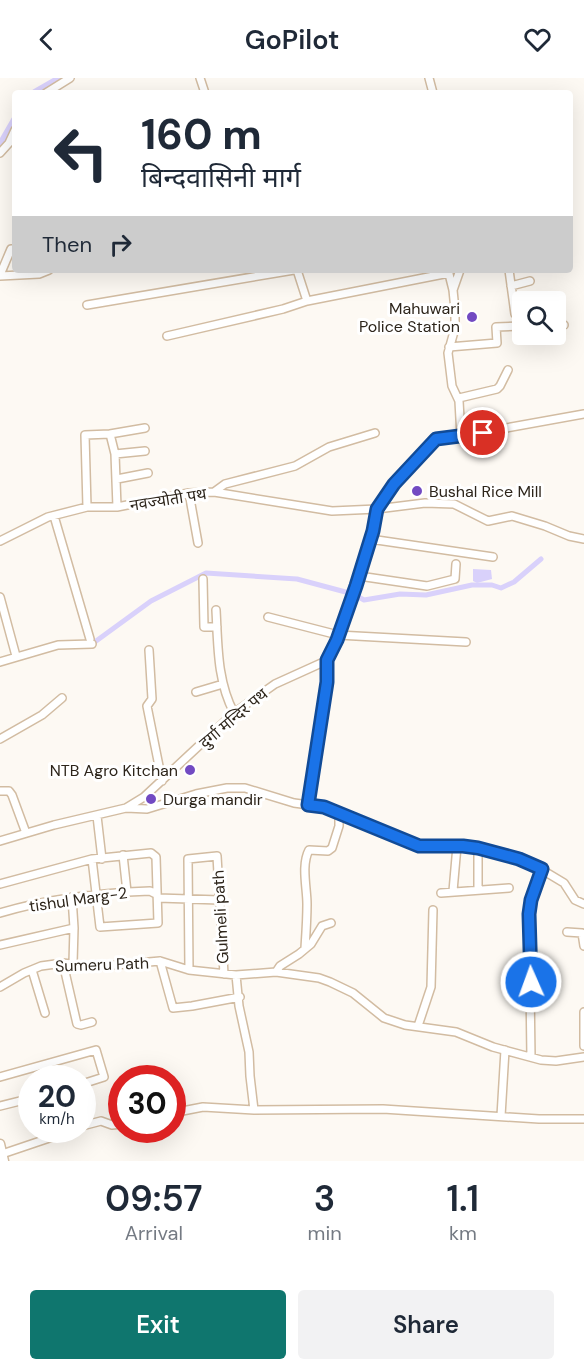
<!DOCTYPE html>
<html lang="en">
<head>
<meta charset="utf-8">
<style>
	body { margin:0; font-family:"DM Sans","Noto Sans Devanagari",sans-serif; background:#f2f2f3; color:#1f2937; height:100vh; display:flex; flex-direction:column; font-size:22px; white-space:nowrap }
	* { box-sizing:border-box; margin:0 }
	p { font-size:20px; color:#747a83 }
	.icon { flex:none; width:33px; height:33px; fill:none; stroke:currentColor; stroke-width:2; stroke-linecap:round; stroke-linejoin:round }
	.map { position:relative; height:1083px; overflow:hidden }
	.sheet { display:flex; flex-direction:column; background:#fff; flex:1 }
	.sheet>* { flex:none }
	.banner { position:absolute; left:12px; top:12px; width:561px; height:183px; border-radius:6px; box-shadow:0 6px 24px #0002; background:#fff; color:#1f2937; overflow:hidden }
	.buttons { position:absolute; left:512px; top:213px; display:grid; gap:12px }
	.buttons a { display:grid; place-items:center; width:54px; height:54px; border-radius:6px; background:#fff; box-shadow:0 6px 24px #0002; font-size:30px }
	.speed { position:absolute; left:18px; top:987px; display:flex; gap:12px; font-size:30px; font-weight:700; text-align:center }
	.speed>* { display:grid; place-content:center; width:78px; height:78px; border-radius:50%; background:#fff; box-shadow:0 6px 24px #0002; line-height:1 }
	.speed small { font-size:15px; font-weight:400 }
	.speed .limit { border:9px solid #d22; background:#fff; color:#111 }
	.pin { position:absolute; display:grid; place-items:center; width:51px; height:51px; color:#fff; margin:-26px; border:3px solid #fff; border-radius:50%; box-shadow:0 2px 6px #0007 }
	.me { position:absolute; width:66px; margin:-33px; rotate:358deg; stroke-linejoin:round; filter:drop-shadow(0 0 4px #0008) }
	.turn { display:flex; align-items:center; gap:21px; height:126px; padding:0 30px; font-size:27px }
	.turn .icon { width:78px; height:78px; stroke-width:2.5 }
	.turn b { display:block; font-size:42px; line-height:51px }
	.then { display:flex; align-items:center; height:57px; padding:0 30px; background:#0003; gap:12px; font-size:22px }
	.eta { display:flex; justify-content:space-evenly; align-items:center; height:102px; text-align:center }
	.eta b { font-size:36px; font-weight:600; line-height:42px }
	.cta { display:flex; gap:12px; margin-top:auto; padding:12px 30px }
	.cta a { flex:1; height:69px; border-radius:6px; background:#0f766e; color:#fff; font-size:24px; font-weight:600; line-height:69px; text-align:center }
	.cta a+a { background:#f2f2f3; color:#1f2937 }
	header { display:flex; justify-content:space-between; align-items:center; height:78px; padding:0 30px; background:#fff; font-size:27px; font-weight:600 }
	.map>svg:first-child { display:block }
	.water { fill:#d9d1fb }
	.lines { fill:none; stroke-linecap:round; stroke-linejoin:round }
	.canal { stroke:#d9d1fb; stroke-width:5 }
	.river { stroke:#d9d1fb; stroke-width:8 }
	.minor-casing { stroke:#d2bca2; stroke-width:10 }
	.major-casing { stroke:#d2bca2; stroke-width:11 }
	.minor { stroke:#fff; stroke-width:7 }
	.major { stroke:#fff; stroke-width:8 }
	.route-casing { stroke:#114b97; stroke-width:15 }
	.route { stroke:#1a73e8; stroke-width:10 }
	.poi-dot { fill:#724ac2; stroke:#fff; stroke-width:2 }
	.labels { text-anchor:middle; stroke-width:6; stroke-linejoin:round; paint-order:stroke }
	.poi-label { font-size:16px; fill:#2d251b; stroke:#fff; text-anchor:end }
	.street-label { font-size:16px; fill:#2d251b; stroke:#fff }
</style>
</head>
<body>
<header><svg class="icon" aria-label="back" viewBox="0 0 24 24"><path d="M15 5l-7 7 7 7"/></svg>GoPilot<svg class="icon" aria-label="heart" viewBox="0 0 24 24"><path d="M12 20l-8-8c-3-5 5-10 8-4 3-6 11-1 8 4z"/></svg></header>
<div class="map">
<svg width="584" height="1083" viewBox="0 0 584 1083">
	<rect width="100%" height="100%" fill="#fdf9f3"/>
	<!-- water -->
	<path class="water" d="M473 491 491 492 492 501 477 505 473 503Z"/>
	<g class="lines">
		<!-- canal -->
		<path class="canal" d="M92 566 151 523 206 495 297 501 353 516 364 522 400 516 426 517 472 507H492L501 510 514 504 541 481"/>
		<!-- river -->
		<path class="river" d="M35 15 61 0
			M0 68 15 42"/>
		<defs>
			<path id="minor" d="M200 0 205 15
				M429 0 433 15
				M46 15 70 0
				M0 75 9 65 15 52
				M297 192 307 223
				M448 192 453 212 455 232V250L448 275 452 308 459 323 461 359
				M509 192 515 236
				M0 197 11 171H15
				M0 198 39 196 49 192
				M511 208 530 203
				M453 212 460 192
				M87 227 294 192
				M555 247H564
				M167 258 283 231 307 223 449 195
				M449 269 497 265 496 249 522 248
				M459 320 497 311 500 308 508 292
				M110 356 145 350
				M115 376 145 373
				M117 401 148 395
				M214 414 225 406 295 388 329 369 375 355
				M189 415 198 465
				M87 429 85 357 110 356 115 376 117 429
				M54 438 90 561
				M370 461 493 479
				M0 463 48 439 87 429H117L189 415 214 414 332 433 377 431 425 425 454 426 488 443 512 438 545 448 569 458 584 461
				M359 498 427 508 455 501 456 486
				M203 501 204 549H217
				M0 519 16 578
				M216 532C218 567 217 603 234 635
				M268 539 338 557 466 564
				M149 572 152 621 147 628 162 703
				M0 584 58 567 92 566
				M196 614 223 606
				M0 661 42 637 62 620
				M0 713H9L12 717 26 755
				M308 727 327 605 328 582
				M126 730 147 731 196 716 227 710H245L294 725 324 729 419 768H463L519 781 534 787 564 805 575 822 584 826
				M97 738 102 781
				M0 763 54 747 126 730 144 719 234 635 275 606 328 582 337 562 356 508 373 453 377 431 394 406 434 363 584 336
				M123 777 127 814
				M0 806 92 781 151 775 156 779 158 845 100 849 92 781
				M478 812V770
				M453 813 457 768
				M441 815 509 810
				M72 819 74 850 73 885
				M158 820 220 822
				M0 835C49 820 100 815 150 813L156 816
				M567 854 582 855 584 868
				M0 867 74 850
				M305 870C306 855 307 841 307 826 307 810 301 787 309 772L328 773 332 770 339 748V736
				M160 883 173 930 192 928 240 919
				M63 885 77 946 81 947 92 944
				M32 892 45 935
				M189 892 188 781 217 778 224 896
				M276 894 280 888 299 876 311 866 322 848 331 845
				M236 897 239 928 249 974 250 998 254 1032
				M0 909 24 895 41 888 63 885 92 889 160 883 189 892 236 897 276 894 319 900 330 904 353 915 384 940 405 947 456 954 493 969 541 982 556 983 584 979
				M584 934V968
				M418 948 431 909 433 832
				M531 979 529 836 531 822 542 791
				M0 999 96 972 104 999 82 1006
				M0 1028 32 1020
				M172 1035 203 1029 254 1032 383 1031 539 1041H584
				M501 1038 505 972
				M82 1048 101 1043 112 1047 122 1046
				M2 1076 73 1052"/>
			<path id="major" d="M0 1066 4 1083"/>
		</defs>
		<!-- minor casing -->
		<use href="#minor" class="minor-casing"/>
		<!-- major casing -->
		<use href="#major" class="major-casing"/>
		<!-- minor -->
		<use href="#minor" class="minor"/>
		<!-- major -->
		<use href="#major" class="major"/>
	</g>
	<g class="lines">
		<defs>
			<path id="route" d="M483 355 436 361 394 406 377 431 373 453 356 508 337 562 327 582V604L308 727 324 729 419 768H463L478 770 519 781 542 791 531 822 529 836 531 904"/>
		</defs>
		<!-- route casing -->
		<use href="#route" class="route-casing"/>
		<!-- route -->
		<use href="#route" class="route"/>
	</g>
	<!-- markers -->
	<g class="poi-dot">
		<circle cx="472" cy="239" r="6"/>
		<circle cx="417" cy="413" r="6"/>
		<circle cx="190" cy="692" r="6"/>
		<circle cx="151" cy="721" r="6"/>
	</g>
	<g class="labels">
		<!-- poi labels -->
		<g class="poi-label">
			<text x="460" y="236">Mahuwari<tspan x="460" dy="18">Police Station</tspan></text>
			<text x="429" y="419" text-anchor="start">Bushal Rice Mill</text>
			<text x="178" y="698">NTB Agro Kitchan</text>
			<text x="163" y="727" text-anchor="start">Durga mandir</text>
		</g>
		<!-- street labels -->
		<g class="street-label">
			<text transform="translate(168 421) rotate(-9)" y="6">नवज्योती पथ</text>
			<text transform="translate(233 640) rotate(-40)" y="6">दुर्गा मन्दिर पथ</text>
			<text transform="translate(78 821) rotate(-8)" y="6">tishul Marg-2</text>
			<text transform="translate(220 839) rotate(-93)" y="6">Gulmeli path</text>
			<text transform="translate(102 886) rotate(-2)" y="6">Sumeru Path</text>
		</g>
	</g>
</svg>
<div class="buttons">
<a><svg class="icon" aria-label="search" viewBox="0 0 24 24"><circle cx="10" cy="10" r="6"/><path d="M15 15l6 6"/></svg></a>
</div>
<div class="speed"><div>20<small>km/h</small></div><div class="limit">30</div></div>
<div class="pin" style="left:483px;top:355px;background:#d93025"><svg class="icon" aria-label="arrive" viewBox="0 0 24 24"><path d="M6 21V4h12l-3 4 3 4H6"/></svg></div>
<svg class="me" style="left:531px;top:904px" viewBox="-20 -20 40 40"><circle r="17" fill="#1a73e8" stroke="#fff" stroke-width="3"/><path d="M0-11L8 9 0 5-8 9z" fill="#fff"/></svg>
<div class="banner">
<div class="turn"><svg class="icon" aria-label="left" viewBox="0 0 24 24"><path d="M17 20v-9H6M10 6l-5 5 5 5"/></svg><div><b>160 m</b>बिन्दवासिनी मार्ग</div></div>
<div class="then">Then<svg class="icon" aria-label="right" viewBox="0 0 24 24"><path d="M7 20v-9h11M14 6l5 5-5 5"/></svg></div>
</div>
</div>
<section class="sheet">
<div class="eta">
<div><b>09:57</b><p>Arrival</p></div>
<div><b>3</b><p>min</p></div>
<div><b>1.1</b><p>km</p></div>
</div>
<div class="cta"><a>Exit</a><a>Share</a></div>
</section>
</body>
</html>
